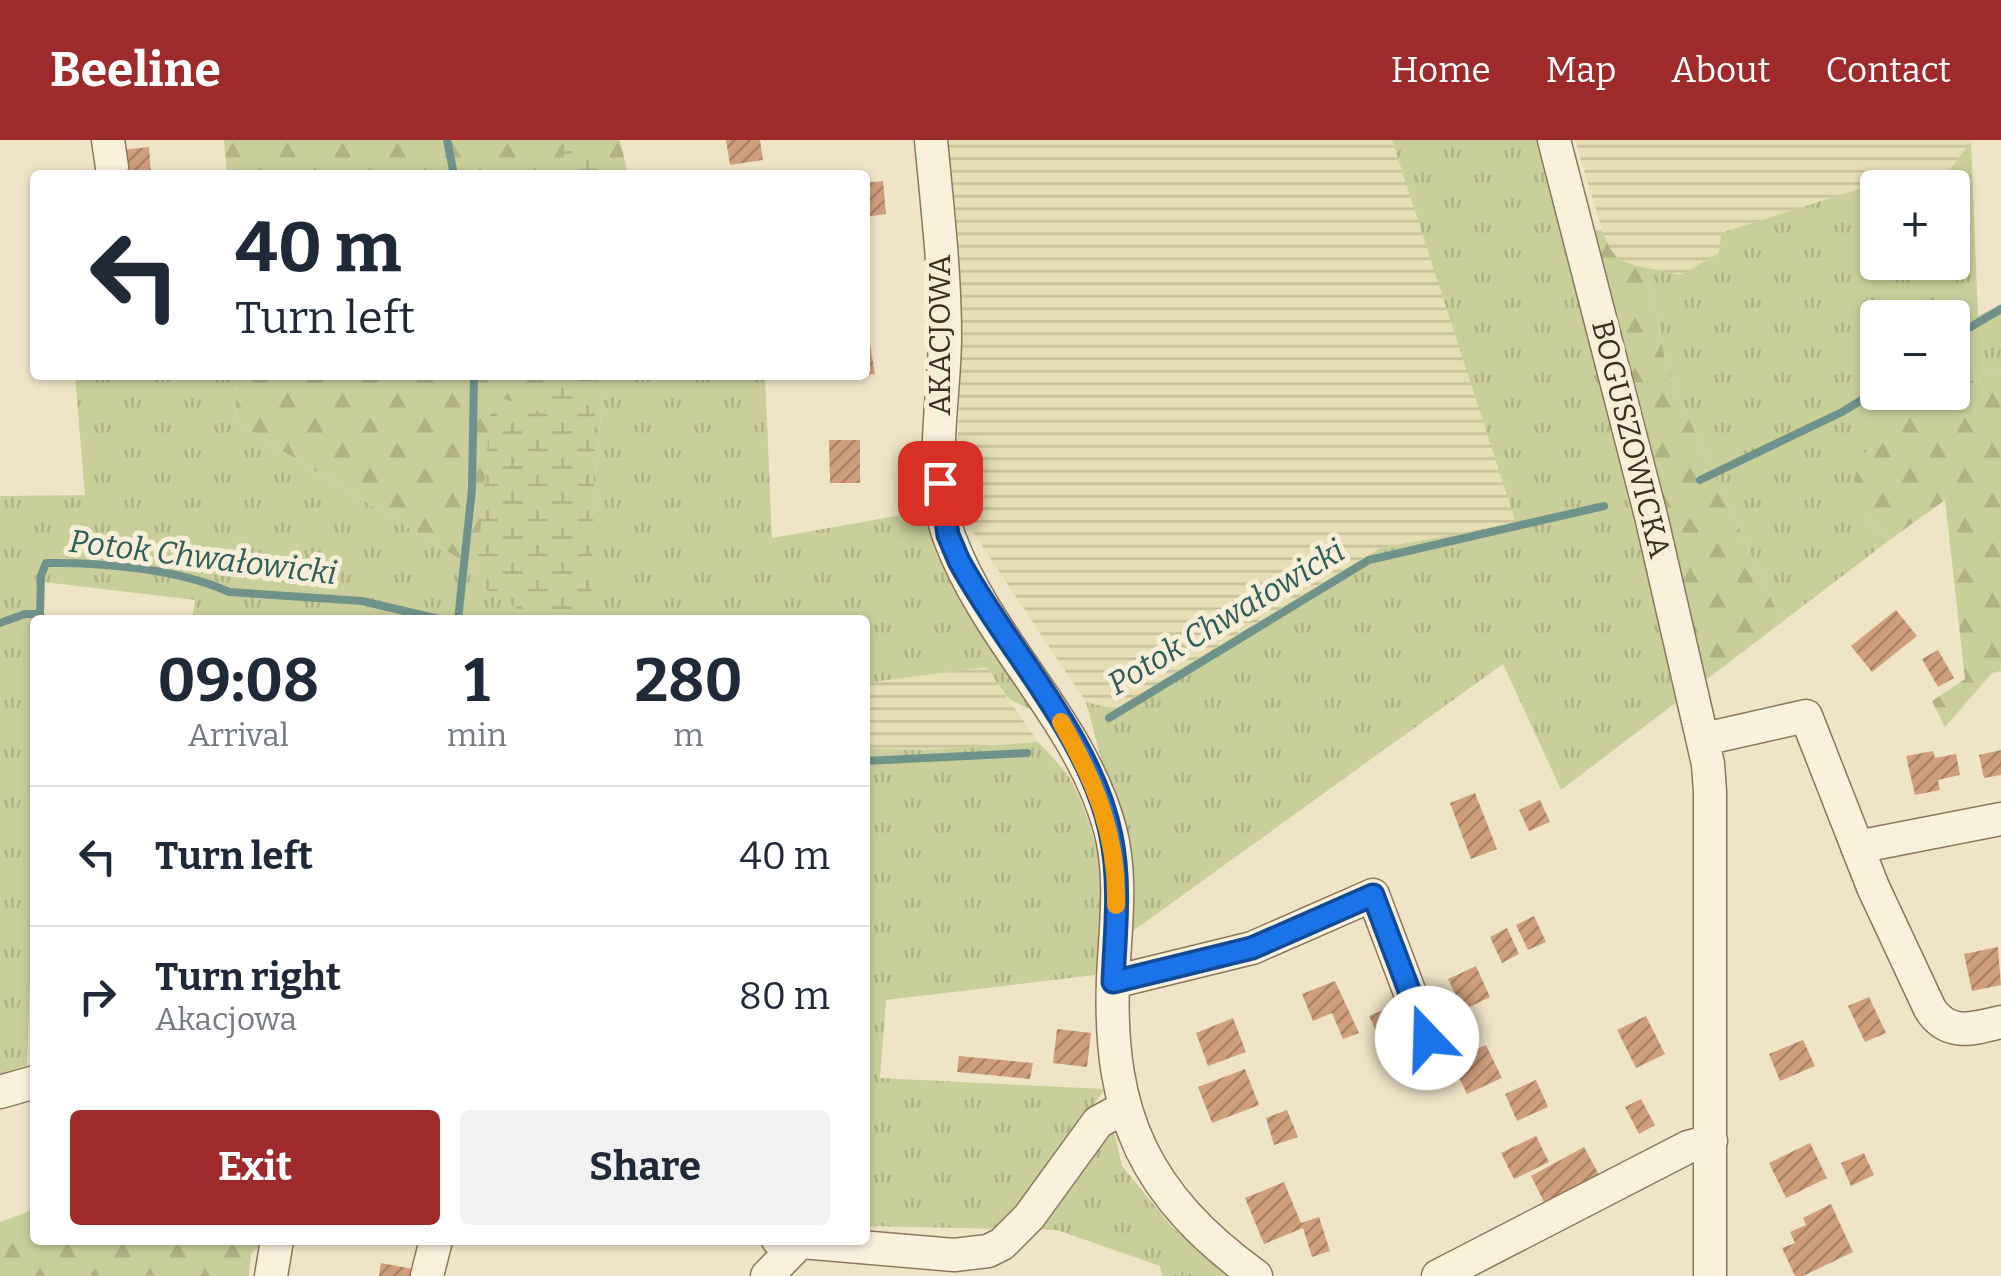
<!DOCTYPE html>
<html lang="en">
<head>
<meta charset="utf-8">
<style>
	body { margin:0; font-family:Bitter,serif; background:#f2f2f3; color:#1f2937; height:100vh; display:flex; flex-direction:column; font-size:38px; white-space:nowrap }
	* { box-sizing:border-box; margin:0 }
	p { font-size:32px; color:#747a83 }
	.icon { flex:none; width:55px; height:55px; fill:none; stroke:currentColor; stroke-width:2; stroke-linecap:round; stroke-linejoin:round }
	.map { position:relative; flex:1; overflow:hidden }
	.panel { position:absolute; left:30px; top:475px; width:840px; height:630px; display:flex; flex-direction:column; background:#fff; border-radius:10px; box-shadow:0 2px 8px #0004 }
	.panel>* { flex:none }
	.banner { position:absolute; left:30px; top:30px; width:840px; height:210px; border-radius:10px; box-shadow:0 2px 8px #0004; background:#fff; color:#1f2937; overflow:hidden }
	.controls { position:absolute; left:1860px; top:30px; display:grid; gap:20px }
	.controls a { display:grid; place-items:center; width:110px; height:110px; border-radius:10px; background:#fff; box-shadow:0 2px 8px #0004; font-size:50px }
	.pin { position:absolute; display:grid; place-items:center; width:85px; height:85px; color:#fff; margin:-42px; border-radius:20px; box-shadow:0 5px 15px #0006 }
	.me { position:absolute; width:110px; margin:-55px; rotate:339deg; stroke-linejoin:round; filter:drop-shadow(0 0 8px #0008) }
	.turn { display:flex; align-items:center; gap:35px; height:210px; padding:0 40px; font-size:45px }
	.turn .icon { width:130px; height:130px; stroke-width:2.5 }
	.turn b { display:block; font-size:70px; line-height:85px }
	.eta { display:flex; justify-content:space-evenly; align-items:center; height:170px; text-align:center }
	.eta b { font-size:60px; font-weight:700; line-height:70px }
	.action { display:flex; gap:20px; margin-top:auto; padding:20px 40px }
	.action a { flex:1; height:115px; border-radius:10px; background:#9e2a2b; color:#fff; font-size:40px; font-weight:700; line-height:115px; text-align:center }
	.action a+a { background:#f2f2f3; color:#1f2937 }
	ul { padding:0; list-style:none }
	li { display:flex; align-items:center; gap:30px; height:140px; padding:0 40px; border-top:2px solid #e0e1e3 }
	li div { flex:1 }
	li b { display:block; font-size:38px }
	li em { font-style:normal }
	header { display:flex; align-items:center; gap:60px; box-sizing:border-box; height:140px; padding:0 50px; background:#9e2a2b; color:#fff }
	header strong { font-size:48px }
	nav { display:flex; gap:55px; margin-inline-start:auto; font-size:35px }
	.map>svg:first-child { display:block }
	.farmland { fill:url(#farmland-rules) }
	.grass { fill:url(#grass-tufts) }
	.forest { fill:url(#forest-firs) }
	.wetland { fill:url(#wetland-marsh) }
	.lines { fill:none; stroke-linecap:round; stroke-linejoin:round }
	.stream { stroke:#6f938a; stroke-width:8 }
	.building { fill:url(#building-hatch) }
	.minor-casing { stroke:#8d765c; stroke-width:35 }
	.minor { stroke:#faf1dc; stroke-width:32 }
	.route-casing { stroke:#114b97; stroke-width:25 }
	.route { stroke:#1a73e8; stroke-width:18 }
	.slow { stroke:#f59e0b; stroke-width:18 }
	.labels { text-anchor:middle; stroke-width:10; stroke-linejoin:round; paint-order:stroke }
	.street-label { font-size:30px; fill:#3d2e20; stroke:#f7eed8 }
	.water-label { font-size:32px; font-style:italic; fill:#2f5d5a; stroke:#f7eed8 }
</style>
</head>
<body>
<header>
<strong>Beeline</strong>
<nav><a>Home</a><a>Map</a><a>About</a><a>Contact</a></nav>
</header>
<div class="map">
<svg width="2001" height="1136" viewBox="0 0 2001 1136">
	<defs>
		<pattern id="farmland-rules" width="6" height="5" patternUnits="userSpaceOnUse" patternTransform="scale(2.5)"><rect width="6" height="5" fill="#e6deb5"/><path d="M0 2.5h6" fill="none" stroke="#c6bf9b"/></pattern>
		<pattern id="grass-tufts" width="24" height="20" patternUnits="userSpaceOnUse" patternTransform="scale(2.5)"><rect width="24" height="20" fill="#c9cf9b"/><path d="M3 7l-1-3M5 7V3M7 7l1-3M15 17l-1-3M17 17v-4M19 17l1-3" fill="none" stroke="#aeb285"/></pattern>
		<pattern id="forest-firs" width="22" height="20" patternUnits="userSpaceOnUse" patternTransform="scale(2.5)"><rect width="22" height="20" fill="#c9cf9b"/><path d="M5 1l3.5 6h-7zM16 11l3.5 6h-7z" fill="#aeb285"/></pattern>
		<pattern id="wetland-marsh" width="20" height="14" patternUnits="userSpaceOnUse" patternTransform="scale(2.5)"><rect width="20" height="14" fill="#c9cf9b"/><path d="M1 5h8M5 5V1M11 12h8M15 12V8" fill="none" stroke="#aeb285"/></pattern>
		<pattern id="building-hatch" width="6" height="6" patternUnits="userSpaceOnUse" patternTransform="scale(2.5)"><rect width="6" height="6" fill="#cf9f7d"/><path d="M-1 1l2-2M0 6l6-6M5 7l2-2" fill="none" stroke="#a98266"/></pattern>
	</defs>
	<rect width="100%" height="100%" fill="#f0e4c8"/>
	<!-- farmland -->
	<path class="farmland" d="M941 0H1392L1517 383 1380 408 1115 569 1086 562 955 365 959 274Z
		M1575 0H1970L1971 2 1942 40 1925 47 1878 48 1875 63 1858 49 1721 93 1719 113 1681 135 1627 124 1609 112Z
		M986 527 1038 602 923 610 865 608V543Z"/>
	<!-- grass -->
	<path class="grass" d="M1392 0H1540L1682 558 1561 650 1503 524 1126 796 1132 735 1086 562 1115 569 1380 408 1516 383Z
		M1971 2 1978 176 2001 164V228L1953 248 1952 178H1878V252L1941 253 1916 262 1864 378 1891 399 1782 482 1667 231 1647 128 1681 135 1719 113 1721 93 1859 49 1877 62 1878 122H1952V48L1925 47 1942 40Z
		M75 235H237L235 282 560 480H192L195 460 44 442 43 480H35V692L27 925 0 935V356L85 355Z
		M604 235H765L772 398 930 370 937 416 1039 574 1009 559 986 527 865 543V480H584Z
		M1038 602C1048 613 1061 625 1069 637 1094 676 1125 797 1095 835L886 860 880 938 1105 949 1004 1089 865 1086V608L923 610Z
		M1113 987 1122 1026 1173 1088 1232 1136H1162L1160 1126 1057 1090 1031 1089Z"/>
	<!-- forest -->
	<path class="forest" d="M224 0H620L628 35H227Z
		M1602 90C1611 116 1620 123 1647 128L1667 231 1782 482 1698 546 1590 91Z
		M2001 228V531L1992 533 1945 587 1932 561 1965 539 1945 360 1891 399 1864 378 1854 339C1859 327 1864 312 1872 302 1890 279 1923 252 1952 252L1953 248Z
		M237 235H604L584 480H560L235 282Z
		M35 1069V1100H266L251 1114 249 1136H0V1082Z"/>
	<!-- wetland -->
	<path class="wetland" d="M565 0H601V35H562Z
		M549 235H596L591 480H537L476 443 492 254 548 275Z"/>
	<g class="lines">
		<!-- stream -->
		<path class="stream" d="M447 0 454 35
			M1952 198 2001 169
			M1700 340 1842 272 1878 250
			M458 480 472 349 474 235
			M0 483 25 474H40L41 436 46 423C101 422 179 429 229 452L362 461 443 480
			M1109 578 1369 420 1604 366
			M865 621 1027 613"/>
	</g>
	<!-- building -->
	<path class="building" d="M726 0H760L763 20 730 25Z
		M149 7 151 35H123L121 10Z
		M883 41 886 74 865 77V43Z
		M869 199 875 234 865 235V200Z
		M829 300H860V343H830Z
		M1896 470 1917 496 1872 532 1851 506Z
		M1938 510 1954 538 1938 547 1922 519Z
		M2001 610V635L1984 638 1979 615Z
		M1933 611 1935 618 1956 614 1960 635 1938 640 1940 650 1915 655 1906 616Z
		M1475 653 1497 709 1471 719 1450 663Z
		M1540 660 1550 682 1529 691 1519 670Z
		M1534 776 1546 802 1528 810 1516 785Z
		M1507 788 1519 814 1502 823 1490 797Z
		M1998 807 2001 845 1972 851 1964 814Z
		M1476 826 1490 857 1463 870 1448 839Z
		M1335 841 1359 893 1343 899 1332 873 1313 881 1302 854Z
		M1869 857 1886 893 1865 902 1848 866Z
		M1388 868 1398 892 1380 900 1369 876Z
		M1646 876 1665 914 1636 928 1617 890Z
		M1233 878 1246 912 1208 926 1196 893Z
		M1057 889 1091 893 1087 927 1053 923Z
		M1803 900 1815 926 1780 941 1769 914Z
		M1486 905 1502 938 1467 954 1451 921Z
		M959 916 1033 923 1030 939 957 932Z
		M1245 929 1259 965 1212 983 1198 947Z
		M1536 940 1548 967 1517 981 1505 954Z
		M1641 959 1655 985 1639 994 1625 967Z
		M1287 970 1298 997 1274 1005 1266 978Z
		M1536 996 1549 1022 1514 1039 1501 1013Z
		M1810 1003 1827 1038 1786 1058 1769 1023Z
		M1584 1007 1604 1044 1549 1072 1531 1036Z
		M1864 1013 1874 1035 1851 1046 1841 1023Z
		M1284 1042 1301 1083 1319 1077 1330 1111 1312 1117 1303 1088 1264 1104 1245 1058Z
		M1831 1064 1853 1112 1803 1136H1795L1782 1108 1795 1103 1790 1092 1806 1085 1803 1078Z
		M381 1123 413 1129 412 1136H379Z"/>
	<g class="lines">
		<defs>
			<path id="minor" d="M108 0 112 27
				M931 0C937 65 945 131 945 196 945 258 927 341 950 399 989 503 1080 580 1110 689 1123 737 1115 790 1113 839 1108 976 1145 1055 1256 1136
				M1554 0 1651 376 1708 624 1710 652V1136
				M1704 599 1806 576 1873 747 1930 869C1948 897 1973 889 2001 882
				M1857 707 2001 679
				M1113 842 1252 808 1373 755 1427 898
				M0 952 35 942
				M778 1100 954 1115 988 1111 1002 1104 1029 1077 1098 982 1124 968
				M271 1136 277 1100
				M427 1136 436 1100
				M767 1136 801 1101
				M1438 1136 1688 1007 1711 1001"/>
		</defs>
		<!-- minor casing -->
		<use href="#minor" class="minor-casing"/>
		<!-- minor -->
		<use href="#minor" class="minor"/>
	</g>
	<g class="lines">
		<defs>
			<path id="route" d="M940 343 948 395 959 421C1006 508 1092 598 1111 696 1121 744 1115 794 1113 842L1252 808 1373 755 1427 898"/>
		</defs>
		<!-- route casing -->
		<use href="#route" class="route-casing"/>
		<!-- route -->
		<use href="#route" class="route"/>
		<!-- slow -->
		<path class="slow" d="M1061 582C1095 641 1118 696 1116 765"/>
	</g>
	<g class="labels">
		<!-- street labels -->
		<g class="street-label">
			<text transform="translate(940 195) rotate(-90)" y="10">AKACJOWA</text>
			<text transform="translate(1631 299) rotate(76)" y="10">BOGUSZOWICKA</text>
		</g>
		<!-- water labels -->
		<g class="water-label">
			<text transform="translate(203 417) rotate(7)" y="11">Potok Chwałowicki</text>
			<text transform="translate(1226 477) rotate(-31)" y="11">Potok Chwałowicki</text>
		</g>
	</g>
</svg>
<div class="controls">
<a>+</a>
<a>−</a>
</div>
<div class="pin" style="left:940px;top:343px;background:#d93025"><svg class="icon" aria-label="arrive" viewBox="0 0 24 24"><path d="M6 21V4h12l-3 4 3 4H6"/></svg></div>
<svg class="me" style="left:1427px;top:898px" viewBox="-20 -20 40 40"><circle r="19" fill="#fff"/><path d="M0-13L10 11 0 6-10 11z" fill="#1a73e8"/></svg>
<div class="banner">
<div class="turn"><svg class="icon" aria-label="left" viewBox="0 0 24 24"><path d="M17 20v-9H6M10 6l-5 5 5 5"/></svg><div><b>40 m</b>Turn left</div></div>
</div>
<section class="panel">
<div class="eta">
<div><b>09:08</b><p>Arrival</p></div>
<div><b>1</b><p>min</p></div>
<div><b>280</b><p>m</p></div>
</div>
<ul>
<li><svg class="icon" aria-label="left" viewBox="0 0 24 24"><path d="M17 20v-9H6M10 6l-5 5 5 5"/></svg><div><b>Turn left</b></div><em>40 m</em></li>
<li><svg class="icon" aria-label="right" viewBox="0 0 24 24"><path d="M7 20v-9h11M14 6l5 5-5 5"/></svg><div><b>Turn right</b><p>Akacjowa</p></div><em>80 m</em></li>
</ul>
<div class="action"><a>Exit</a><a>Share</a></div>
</section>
</div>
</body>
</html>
